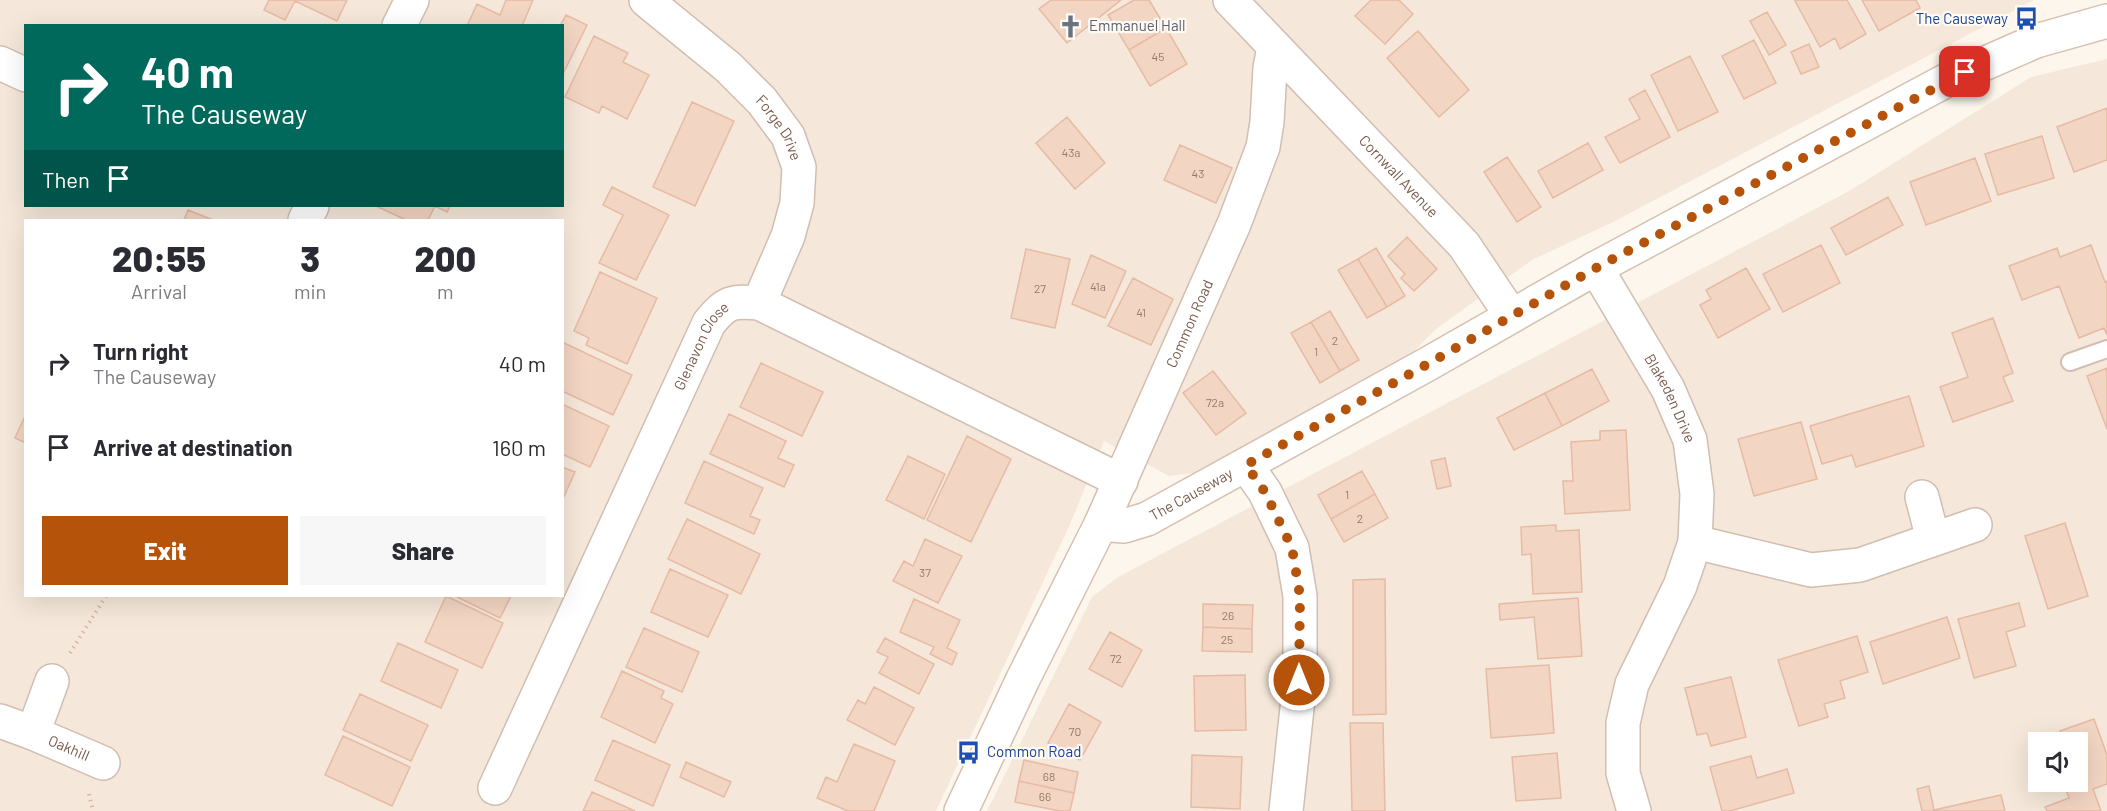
<!DOCTYPE html>
<html lang="en">
<head>
<meta charset="utf-8">
<style>
	body { margin:0; font-family:Barlow,sans-serif; background:#f7f7f7; color:#2b2b33; height:100vh; display:flex; flex-direction:column; font-size:22px; white-space:nowrap }
	* { box-sizing:border-box; margin:0 }
	p { font-size:20px; color:#7c7c81 }
	.icon { flex:none; width:33px; height:33px; fill:none; stroke:currentColor; stroke-width:2; stroke-linecap:round; stroke-linejoin:round }
	.map { position:relative; flex:1; overflow:hidden }
	.side { position:absolute; left:24px; top:219px; width:540px; height:378px; display:flex; flex-direction:column; background:#fff; border-radius:0px; box-shadow:0 6px 24px #0002 }
	.side>* { flex:none }
	.top-card { position:absolute; left:24px; top:24px; width:540px; height:183px; border-radius:0px; box-shadow:0 6px 24px #0002; background:#00695c; color:#fff; overflow:hidden }
	.controls { position:absolute; left:2028px; top:732px; display:grid; gap:12px }
	.controls a { display:grid; place-items:center; width:60px; height:60px; border-radius:0px; background:#fff; box-shadow:0 6px 24px #0002; font-size:30px }
	.pin { position:absolute; display:grid; place-items:center; width:51px; height:51px; color:#fff; margin:-26px; border-radius:12px; box-shadow:0 3px 9px #0006 }
	.me { position:absolute; width:66px; margin:-33px; rotate:0deg; stroke-linejoin:round; filter:drop-shadow(0 0 4px #0008) }
	.turn { display:flex; align-items:center; gap:21px; height:126px; padding:0 18px; font-size:27px }
	.turn .icon { width:78px; height:78px; stroke-width:2.5 }
	.turn b { display:block; font-size:42px; line-height:51px }
	.then { display:flex; align-items:center; height:57px; padding:0 18px; background:#0003; gap:12px; font-size:22px }
	.eta { display:flex; justify-content:space-evenly; align-items:center; height:102px; text-align:center }
	.eta b { font-size:36px; font-weight:800; line-height:42px }
	.action { display:flex; gap:12px; margin-top:auto; padding:12px 18px }
	.action a { flex:1; height:69px; border-radius:0px; background:#b45309; color:#fff; font-size:24px; font-weight:800; line-height:69px; text-align:center }
	.action a+a { background:#f7f7f7; color:#2b2b33 }
	ul { padding:0; list-style:none }
	li { display:flex; align-items:center; gap:18px; height:84px; padding:0 18px }
	li div { flex:1 }
	li b { display:block; font-size:22px }
	li em { font-style:normal }
	.map>svg:first-child { display:block }
	.residential { fill:#f5e8da; fill-rule:evenodd }
	.building { fill:#f3d5c3; stroke:#e6bba3; stroke-width:1.5 }
	.lines { fill:none; stroke-linecap:round; stroke-linejoin:round }
	.lane-casing { stroke:#d1beb0; stroke-width:20 }
	.street-casing { stroke:#d1beb0; stroke-width:36 }
	.secondary-casing { stroke:#d6c0b0; stroke-width:36 }
	.path { stroke:#d9b8a5; stroke-width:4; stroke-dasharray:1.5 4.5; stroke-linecap:butt }
	.lane { stroke:#fff; stroke-width:16 }
	.street { stroke:#fff; stroke-width:33 }
	.secondary { stroke:#fff; stroke-width:33 }
	.route { stroke:#b45309; stroke-width:10; stroke-dasharray:0 18 }
	.labels { text-anchor:middle; stroke-width:4.5; stroke-linejoin:round; paint-order:stroke }
	.number-label { font-size:12px; fill:#987a6a }
	.transit-label { font-size:15px; fill:#164399; stroke:#fffaf3; text-anchor:end }
	.worship-label { font-size:15px; fill:#5b616d; stroke:#fffaf3; text-anchor:start }
	.street-label { font-size:15px; fill:#7a5c4d; stroke:#fffaf3 }
</style>
</head>
<body>
<div class="map">
<svg width="2107" height="811" viewBox="0 0 2107 811">
	<rect width="100%" height="100%" fill="#fdf6ec"/>
	<!-- residential -->
	<path class="residential" d="M0 0H2034L1613 222 1532 260 1436 329 1411 354 1200 472 1169 476 1104 441 1071 522 936 811H0ZM26 26H562V206H26ZM26 220H562V596H26Z
		M2107 59V811H987L1092 597 1118 577 1851 190 2031 77ZM2038 742H2078V782H2038Z"/>
	<!-- building -->
	<path class="building" d="M269 0H347L337 21 295 1 285 20 264 10Z
		M506 0H533L522 26H467L477 4 500 15Z
		M1051 0H1121L1067 43 1039 9Z
		M1134 0H1149L1166 28 1129 50 1108 15Z
		M1371 0H1399L1413 14 1385 44 1355 16Z
		M1798 0H1847L1866 34 1840 49 1835 38 1820 47 1795 1Z
		M1862 0H1916L1920 8 1879 31Z
		M1767 12 1786 45 1769 55 1750 21Z
		M566 15 587 25 562 76V26H560Z
		M1166 28 1187 64 1150 86 1129 50Z
		M1418 31 1469 90 1439 117 1387 58Z
		M594 36 628 53 623 62 649 75 627 119 602 106 599 113 565 97Z
		M1754 40 1776 83 1744 99 1722 56Z
		M1809 44 1819 67 1801 74 1791 52Z
		M1690 56 1718 112 1678 131 1651 75Z
		M1645 90 1670 137 1620 163 1605 137 1640 119 1629 99Z
		M692 102 734 121 695 206 653 187Z
		M2107 108V160L2074 172 2057 127Z
		M1067 117 1105 163 1075 189 1036 143Z
		M2042 136 2054 178 1998 195 1985 154Z
		M1588 143 1603 170 1553 198 1538 171Z
		M1180 145 1232 168 1216 203 1164 180Z
		M1507 157 1541 207 1517 222 1484 172Z
		M1975 158 1991 201 1926 225 1910 182Z
		M612 187 669 215 636 280 599 263 623 215 603 205Z
		M1888 197 1903 225 1846 255 1831 228Z
		M376 206H450L447 212 435 206 428 220H406Z
		M188 210 213 220H184Z
		M1407 237 1437 269 1414 291 1401 278 1405 274 1388 256Z
		M1821 245 1840 283 1783 312 1763 274Z
		M2091 245 2105 282 2107 281V335L2104 328 2079 338 2059 286 2022 300 2009 266 2057 248 2060 257Z
		M1376 248 1405 296 1387 307 1358 259Z
		M1026 249 1070 259 1055 328 1011 318Z
		M1091 255 1126 271 1105 318 1072 304Z
		M1358 259 1387 307 1367 318 1338 270Z
		M1746 268 1770 309 1718 338 1700 305 1711 299 1706 290Z
		M600 272 657 298 627 364 586 345 589 338 574 331Z
		M1133 278 1173 299 1151 345 1108 326Z
		M1330 311 1359 360 1340 371 1311 322Z
		M1993 318 2013 373 2003 377 2013 401 1953 422 1940 387 1968 377 1952 333Z
		M1311 322 1340 371 1320 383 1291 333Z
		M562 342 632 375 613 415 562 391Z
		M761 363 823 392 802 436 740 407Z
		M2107 368V429L2087 376Z
		M1592 369 1609 401 1562 426 1545 393Z
		M1213 371 1246 413 1216 435 1183 393Z
		M1545 393 1562 426 1514 450 1497 418Z
		M1909 396 1924 446 1856 467 1852 455 1822 464 1810 426Z
		M562 404 609 426 590 467 562 454Z
		M729 414 786 441 778 458 794 465 784 487 710 454Z
		M25 416 26 417V443L15 438Z
		M1801 422 1817 479 1754 496 1738 439Z
		M1626 430 1630 510 1565 514 1563 481H1573L1571 442 1600 440V431Z
		M967 436 1011 459 971 542 927 520Z
		M908 456 945 474 924 519 886 500Z
		M1445 458 1451 486 1437 489 1431 461Z
		M704 461 763 488 750 516 760 520 754 534 685 503Z
		M562 467 575 472 562 501Z
		M1362 471 1375 494 1331 519 1318 495Z
		M1375 494 1388 518 1344 542 1331 519Z
		M687 519 760 554 741 594 668 559Z
		M2065 523 2088 596 2048 609 2025 536Z
		M1556 525V531L1579 530 1582 592 1533 594 1531 554 1522 555 1521 527Z
		M925 539 962 556 938 603 893 581 904 561 913 566Z
		M670 569 728 595 708 637 651 612Z
		M1385 579 1386 714 1353 715V580Z
		M446 596 503 623 482 668 425 642Z
		M455 596H511L500 618Z
		M1578 598 1582 656 1538 659 1534 617 1500 620 1499 604Z
		M914 599 960 620 947 648 957 653 952 665 930 654 934 647 900 632Z
		M2019 603 2025 626 2006 632 2016 666 1974 678 1958 619Z
		M1203 604 1253 605 1252 629 1203 627Z
		M1947 617 1960 658 1883 684 1870 642Z
		M1203 627 1252 629V652L1202 651Z
		M644 628 699 652 682 692 626 667Z
		M1110 632 1142 650 1122 687 1089 669Z
		M1857 636 1868 672 1840 681 1845 698 1824 704 1828 717 1799 726 1778 660Z
		M885 638 934 664 919 694 879 673 888 657 877 652Z
		M398 643 458 670 441 708 381 681Z
		M1549 665 1554 733 1491 738 1486 669Z
		M622 671 664 691 661 698 673 704 655 743 601 717Z
		M1245 675 1246 730 1195 731 1194 676Z
		M1731 677 1746 737 1711 746 1707 733 1697 735 1685 688Z
		M874 687 914 708 895 745 847 720 858 700 865 704Z
		M360 694 428 725 411 761 343 730Z
		M1069 704 1101 722 1080 760 1048 743Z
		M2094 719 2107 755V784L2093 789 2101 811H2047L2045 807 2069 798 2063 782H2078V742H2064L2060 731Z
		M1350 723H1383L1385 811H1352Z
		M343 736 410 767 392 806 325 775Z
		M613 740 670 765 653 806 595 780Z
		M854 744 895 761 874 811H848L817 798 826 777 837 782Z
		M1557 753 1561 798 1516 801 1512 757Z
		M1192 755 1242 757 1240 809 1191 807Z
		M1751 756 1757 778 1787 769 1794 793 1730 811H1722L1710 767Z
		M1024 760 1078 772 1074 793 1019 781Z
		M686 762 731 782 724 797 680 777Z
		M1019 781 1074 793 1070 811H1060L1015 802Z
		M1929 786 1934 810 2001 795 2005 811H1922L1917 789Z
		M592 792 635 811H583Z"/>
	<g class="lines">
		<defs>
			<path id="lane" d="M2070 362 2107 349"/>
			<g id="street">
				<path id="s1" d="M646 0 728 67 762 101 788 136 799 167 797 203 788 236 759 303"/>
				<path id="s2" d="M1230 0 1464 245 1511 315"/>
				<path d="M399 26 412 0"/>
				<path d="M0 63 26 75"/>
				<path d="M305 220 312 206"/>
				<path id="s3" d="M1596 268 1668 389 1690 440 1697 494 1695 542 1680 586 1632 684 1623 723V773L1634 811"/>
				<path d="M1246 465 1265 492 1292 548 1300 596V680L1286 811"/>
				<path d="M1922 497 1933 539"/>
				<path id="s4" d="M1101 524 1234 224 1263 147 1267 122 1270 68 1274 47"/>
				<path d="M1695 542 1811 570 1860 565 1975 525"/>
				<path id="s5" d="M0 721 33 733 103 763"/>
				<path d="M33 733 52 681"/>
				<path id="s6" d="M495 788 709 323C727 301 732 301 759 303L1121 481"/>
			</g>
			<g id="secondary">
				<path id="s7" d="M961 811 1023 679 1101 524 1124 526 1147 519 1426 365 1596 268 1947 80 2036 41 2107 21"/>
			</g>
		</defs>
		<!-- lane casing -->
		<use href="#lane" class="lane-casing"/>
		<!-- street casing -->
		<use href="#street" class="street-casing"/>
		<!-- secondary casing -->
		<use href="#secondary" class="secondary-casing"/>
		<!-- path -->
		<path class="path" d="M70 653 106 596
			M89 794 93 811"/>
		<!-- lane -->
		<use href="#lane" class="lane"/>
		<!-- street -->
		<use href="#street" class="street"/>
		<!-- secondary -->
		<use href="#secondary" class="secondary"/>
	</g>
	<g class="lines">
		<!-- route -->
		<path class="route" d="M1299 680 1300 596 1292 548 1265 492 1246 465 1426 365 1596 268 1965 72"/>
	</g>
	<!-- icons -->
	<defs>
		<symbol id="bus-bare" viewBox="-9 -9 18 18"><path d="M-5-6H5V4H4V6H2V4H-2V6H-4V4H-5ZM-3.5-4V0h7V-4ZM-3.5 1.2v1.5H-2V1.2ZM2 1.2v1.5H3.5V1.2Z" fill="#1a4fb4" stroke="#fffaf3" stroke-width="2.5" paint-order="stroke"/></symbol>
		<symbol id="church-bare" viewBox="-9 -9 18 18"><path d="M-1.2-6h2.4v3.5h3.3v2.4h-3.3V6h-2.4V-.1h-3.3v-2.4h3.3Z" fill="#6b7280" stroke="#fffaf3" stroke-width="2.5" paint-order="stroke"/></symbol>
	</defs>
	<g fill-rule="evenodd">
		<use href="#bus-bare" x="2010" y="2" width="33" height="33"/>
		<use href="#church-bare" x="1054" y="10" width="33" height="33"/>
		<use href="#bus-bare" x="952" y="736" width="33" height="33"/>
	</g>
	<g class="labels">
		<!-- number labels -->
		<g class="number-label">
			<text x="1158" y="61">45</text>
			<text x="1071" y="157">43a</text>
			<text x="1198" y="178">43</text>
			<text x="1098" y="291">41a</text>
			<text x="1040" y="293">27</text>
			<text x="1141" y="317">41</text>
			<text x="1335" y="345">2</text>
			<text x="1316" y="356">1</text>
			<text x="1215" y="407">72a</text>
			<text x="1347" y="499">1</text>
			<text x="1360" y="523">2</text>
			<text x="925" y="577">37</text>
			<text x="1228" y="620">26</text>
			<text x="1227" y="644">25</text>
			<text x="1116" y="663">72</text>
			<text x="1075" y="736">70</text>
			<text x="1049" y="781">68</text>
			<text x="1045" y="801">66</text>
		</g>
		<!-- transit labels -->
		<g class="transit-label">
			<text x="2008" y="24">The Causeway</text>
			<text x="987" y="757" text-anchor="start">Common Road</text>
		</g>
		<!-- worship labels -->
		<g class="worship-label">
			<text x="1089" y="31">Emmanuel Hall</text>
		</g>
		<!-- street labels -->
		<g class="street-label">
			<text dy="5" stroke="none"><textPath href="#s1" startOffset="186">Forge Drive</textPath></text>
			<text dy="5" stroke="none"><textPath href="#s2" startOffset="244">Cornwall Avenue</textPath></text>
			<text dy="5" stroke="none"><textPath href="#s4" startOffset="219">Common Road</textPath></text>
			<text dy="5" stroke="none"><textPath href="#s6" startOffset="488">Glenavon Close</textPath></text>
			<text dy="5" stroke="none"><textPath href="#s3" startOffset="150">Blakeden Drive</textPath></text>
			<text dy="5" stroke="none"><textPath href="#s7" startOffset="417">The Causeway</textPath></text>
			<text dy="5" stroke="none"><textPath href="#s5" startOffset="74">Oakhill</textPath></text>
		</g>
	</g>
</svg>
<div class="controls">
<a><svg class="icon" aria-label="sound" viewBox="0 0 24 24"><path d="M4 9h4l5-4v14l-5-4H4zM17 9q2 3 0 6"/></svg></a>
</div>
<div class="pin" style="left:1965px;top:72px;background:#d93025"><svg class="icon" aria-label="arrive" viewBox="0 0 24 24"><path d="M6 21V4h12l-3 4 3 4H6"/></svg></div>
<svg class="me" style="left:1299px;top:680px" viewBox="-20 -20 40 40"><circle r="17" fill="#b45309" stroke="#fff" stroke-width="3"/><path d="M0-11L8 9 0 5-8 9z" fill="#fff"/></svg>
<div class="top-card">
<div class="turn"><svg class="icon" aria-label="right" viewBox="0 0 24 24"><path d="M7 20v-9h11M14 6l5 5-5 5"/></svg><div><b>40 m</b>The Causeway</div></div>
<div class="then">Then<svg class="icon" aria-label="arrive" viewBox="0 0 24 24"><path d="M6 21V4h12l-3 4 3 4H6"/></svg></div>
</div>
<section class="side">
<div class="eta">
<div><b>20:55</b><p>Arrival</p></div>
<div><b>3</b><p>min</p></div>
<div><b>200</b><p>m</p></div>
</div>
<ul>
<li><svg class="icon" aria-label="right" viewBox="0 0 24 24"><path d="M7 20v-9h11M14 6l5 5-5 5"/></svg><div><b>Turn right</b><p>The Causeway</p></div><em>40 m</em></li>
<li><svg class="icon" aria-label="arrive" viewBox="0 0 24 24"><path d="M6 21V4h12l-3 4 3 4H6"/></svg><div><b>Arrive at destination</b></div><em>160 m</em></li>
</ul>
<div class="action"><a>Exit</a><a>Share</a></div>
</section>
</div>
</body>
</html>
